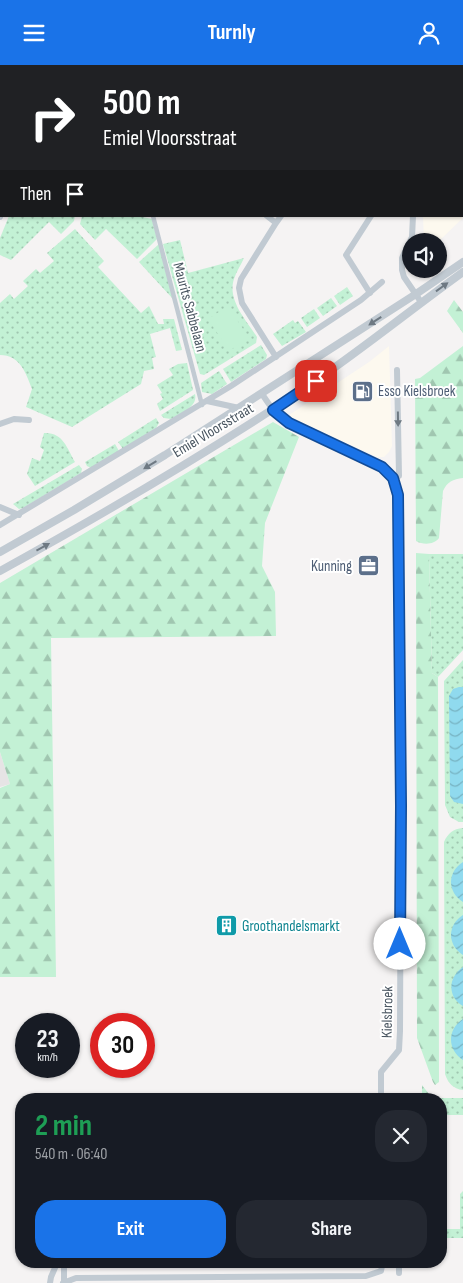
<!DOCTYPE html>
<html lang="en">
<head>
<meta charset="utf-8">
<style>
	body { margin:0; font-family:"Sofia Sans Condensed",sans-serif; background:#242831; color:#f1f3f6; height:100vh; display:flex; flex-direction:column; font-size:19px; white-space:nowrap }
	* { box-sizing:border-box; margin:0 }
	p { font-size:16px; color:#9ea1a6 }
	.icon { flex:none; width:28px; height:28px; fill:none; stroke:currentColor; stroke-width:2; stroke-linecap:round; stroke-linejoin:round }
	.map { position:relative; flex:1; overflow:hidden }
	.sheet { position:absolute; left:15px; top:1028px; width:432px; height:175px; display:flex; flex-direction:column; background:#171b24; border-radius:20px; box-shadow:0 1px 4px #0004 }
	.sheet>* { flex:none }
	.top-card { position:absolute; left:0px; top:0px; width:464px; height:152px; box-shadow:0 1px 4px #0004; background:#202124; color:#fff; overflow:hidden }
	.controls { position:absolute; left:402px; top:168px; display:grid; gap:10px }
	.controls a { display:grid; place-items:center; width:45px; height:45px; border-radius:50%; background:#171b24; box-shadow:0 1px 4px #0004; font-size:25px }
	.speed { position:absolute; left:15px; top:948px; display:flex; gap:10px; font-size:25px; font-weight:700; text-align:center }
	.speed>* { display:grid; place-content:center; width:65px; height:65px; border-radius:50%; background:#171b24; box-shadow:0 1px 4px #0004; line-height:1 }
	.speed small { font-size:12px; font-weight:400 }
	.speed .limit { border:8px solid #d22; background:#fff; color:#111 }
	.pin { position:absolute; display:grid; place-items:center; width:42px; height:42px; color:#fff; margin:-21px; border-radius:10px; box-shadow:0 2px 8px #0006 }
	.me { position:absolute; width:55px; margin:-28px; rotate:0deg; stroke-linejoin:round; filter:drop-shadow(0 0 4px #0008) }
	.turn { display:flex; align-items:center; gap:18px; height:105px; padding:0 20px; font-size:22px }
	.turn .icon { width:65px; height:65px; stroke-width:2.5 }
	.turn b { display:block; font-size:35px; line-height:42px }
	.then { display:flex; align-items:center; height:48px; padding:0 20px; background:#0003; gap:10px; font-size:19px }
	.round { display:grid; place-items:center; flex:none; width:52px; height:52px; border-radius:20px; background:#242831 }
	.summary { display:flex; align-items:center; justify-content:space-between; height:85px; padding:0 20px }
	h1 { font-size:30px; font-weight:700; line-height:38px; color:#1e9e55 }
	.button { display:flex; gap:10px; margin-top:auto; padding:10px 20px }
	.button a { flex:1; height:58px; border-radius:20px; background:#1a73e8; color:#fff; font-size:20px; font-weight:700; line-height:58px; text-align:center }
	.button a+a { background:#242831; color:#f1f3f6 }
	header { display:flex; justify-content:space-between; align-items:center; height:65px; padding:0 20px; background:#1a73e8; color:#fff; font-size:22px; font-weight:700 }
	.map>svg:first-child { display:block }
	.commercial { fill:#fdf9ef }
	.education { fill:#e6e4e5 }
	.green { fill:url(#green-dots) }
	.forest { fill:url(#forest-firs) }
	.pitch { fill:#c3f1d5 }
	.water { fill:url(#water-waves) }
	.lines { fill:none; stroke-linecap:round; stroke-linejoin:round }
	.pedestrian { stroke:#c1cad2; stroke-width:4.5 }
	.minor { stroke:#c1cad2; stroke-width:6 }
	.tertiary { stroke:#c1cad2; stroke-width:8 }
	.oneway { fill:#6e7983 }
	.route-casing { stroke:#114b97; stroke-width:12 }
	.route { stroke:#1a73e8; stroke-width:9 }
	.labels { text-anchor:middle; stroke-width:4; stroke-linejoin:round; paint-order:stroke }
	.street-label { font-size:15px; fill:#4a5661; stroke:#fff }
	.service-label { font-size:15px; fill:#4e5e75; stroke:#fff; text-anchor:start }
	.culture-label { font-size:15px; fill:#0d838f; stroke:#fff; text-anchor:start }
</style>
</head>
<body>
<header><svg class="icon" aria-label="menu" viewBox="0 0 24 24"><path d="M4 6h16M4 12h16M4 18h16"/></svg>Turnly<svg class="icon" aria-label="person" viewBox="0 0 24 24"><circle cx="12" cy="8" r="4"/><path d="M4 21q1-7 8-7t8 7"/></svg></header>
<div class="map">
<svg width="463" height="1218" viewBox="0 0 463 1218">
	<defs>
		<pattern id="green-dots" width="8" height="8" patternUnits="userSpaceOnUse" patternTransform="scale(1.25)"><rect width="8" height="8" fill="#c3f1d5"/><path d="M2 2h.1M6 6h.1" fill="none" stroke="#a0c6b0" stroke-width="1.8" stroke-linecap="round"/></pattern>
		<pattern id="forest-firs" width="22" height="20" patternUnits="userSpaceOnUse" patternTransform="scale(1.25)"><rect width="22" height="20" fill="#c3f1d5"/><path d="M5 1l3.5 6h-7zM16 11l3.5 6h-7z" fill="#a0c6b0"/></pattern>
		<pattern id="water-waves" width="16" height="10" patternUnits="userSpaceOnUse" patternTransform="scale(1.25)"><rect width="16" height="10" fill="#90daee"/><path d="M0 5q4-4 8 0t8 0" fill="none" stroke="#78b4c4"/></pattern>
	</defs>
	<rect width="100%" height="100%" fill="#f5f3f3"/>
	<!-- commercial -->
	<path class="commercial" d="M463 127V153L439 176H424L423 151H462Z
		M389 281 392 381 389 387 384 392H377L293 354 289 358 283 354 369 297Z"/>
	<!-- education -->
	<path class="education" d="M0 687 10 719 0 722Z"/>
	<!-- green -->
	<path class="green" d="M9 151H75L74 156 61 169 49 157 11 195 0 190V173Z
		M82 151H138L152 154 157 174 137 194 106 164 95 175 80 159Z
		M75 164 104 196 98 202 141 248 149 241 158 259H164L163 254H174L182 285 176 286 170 263 150 269 156 292 152 293 154 304 144 306 141 319 72 362 26 342 32 324C26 308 20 290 0 290V238L10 229 14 234 28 221 23 216 36 204 40 208 54 196 47 188Z
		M180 175 188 208 244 193C241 200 236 207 234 214 227 235 246 255 257 272L256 278 204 310 200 309 163 179Z
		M159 179 173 234 139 197Z
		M347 222 353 231 340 240 334 231Z
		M331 233 337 241 323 251 317 243Z
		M314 244 320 253 307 262 301 253Z
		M293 255 295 258 298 256 306 267 282 281 273 269Z
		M261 280 267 290 266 294 231 317 223 304Z
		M187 298 193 325 160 346 157 339 163 334 160 329 162 328 157 320 173 310 169 304 178 299Z
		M219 306 227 319 212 329 202 327 201 318Z
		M195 329C198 342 181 348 171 354L164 353 161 350Z
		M156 353 159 358 156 363 123 384 118 377Z
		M44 368C63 367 67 383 75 397L35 421 27 409 32 393 40 396 44 385 40 382Z
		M115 379 119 386 91 403 87 401 85 397Z
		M79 400 82 404 81 408 23 443 19 444 13 439Z
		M429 489H463V585L438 612 432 608Z
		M463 595V757H459L450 752 445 740 444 616Z
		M463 763V1025C453 1024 448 1018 445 1009L444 777C448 768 453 764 463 763Z
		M422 1020 432 1033H463V1050H441V1034H422Z
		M463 1126V1173H441V1164H460V1129Z"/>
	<!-- forest -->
	<path class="forest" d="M454 235 463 247V268L447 246Z
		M463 281V413C453 414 447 417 443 426L439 473C434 480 423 480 416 476L415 314 420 313Z
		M273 357 299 372 265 458 262 501 275 527 276 571 51 573 56 912H0V723L10 719 0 687V518Z
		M416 488 429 489 432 608 438 612 439 1017 435 1020 433 1017 417 973Z"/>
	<!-- pitch -->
	<path class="pitch" d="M228 241 249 273 229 286 208 254Z"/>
	<!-- water -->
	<path class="water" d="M459 622H463V739L454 737 450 731 449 631 453 624Z
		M463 797V837C447 827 447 807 463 797Z
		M463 850V890C447 880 447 860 463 850Z
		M463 902V941C447 932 448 912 463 902Z
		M463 954V995C447 985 447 964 463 954Z"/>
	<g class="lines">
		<!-- pedestrian -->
		<path class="pedestrian" d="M153 151 202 340"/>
		<!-- minor -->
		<path class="minor" d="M25 0 27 1
			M38 0V1
			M120 0V1
			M213 0 214 1
			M301 0V1
			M388 0V1
			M404 0V1
			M71 1 76 0
			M0 107H1
			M267 151 276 158
			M413 151 412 172 402 193V205L404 212 421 237
			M0 152 1 149
			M370 228 346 190 371 151
			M276 292 242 238 239 223 241 214 276 158 281 151
			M262 329 273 345 289 358 382 402C398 416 398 425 398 445L401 741 400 966 399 985 381 1007V1034
			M207 336 239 343
			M0 359 14 354 29 355
			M393 413 399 411 397 305
			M0 442 19 450
			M0 460 231 321 361 235 382 217
			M399 1208V1196
			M64 1217V1196
			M50 1218 51 1212 58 1196
			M63 1218 76 1213 366 1211 381 1206 383 1196"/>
		<!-- tertiary -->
		<path class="tertiary" d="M0 487 74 445 165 390 416 229 463 197
			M0 506C107 447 213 385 314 317 365 282 413 243 463 207"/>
	</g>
	<!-- one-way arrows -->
	<defs><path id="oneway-solid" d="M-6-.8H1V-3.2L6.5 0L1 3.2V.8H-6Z" transform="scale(1.25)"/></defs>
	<g class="oneway">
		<use href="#oneway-solid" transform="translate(442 222) rotate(-36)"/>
		<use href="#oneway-solid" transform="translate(375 256) rotate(147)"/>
		<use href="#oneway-solid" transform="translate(398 354) rotate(89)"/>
		<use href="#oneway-solid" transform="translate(150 400) rotate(149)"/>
		<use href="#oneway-solid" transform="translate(43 482) rotate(-29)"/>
	</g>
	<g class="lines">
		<defs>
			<path id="route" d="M316 316 273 345 289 358 382 402 393 413 398 430 401 741 400 879"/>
		</defs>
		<!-- route casing -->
		<use href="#route" class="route-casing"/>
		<!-- route -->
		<use href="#route" class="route"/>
	</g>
	<!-- icons -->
	<defs>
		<symbol id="fuel-square" viewBox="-11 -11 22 22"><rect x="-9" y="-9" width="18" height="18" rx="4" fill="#5c6f8a" stroke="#fff"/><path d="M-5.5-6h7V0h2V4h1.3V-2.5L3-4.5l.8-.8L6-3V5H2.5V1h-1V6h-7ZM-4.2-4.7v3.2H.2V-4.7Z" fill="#fff"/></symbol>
		<symbol id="office-square" viewBox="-11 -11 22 22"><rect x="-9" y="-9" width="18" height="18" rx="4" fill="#5c6f8a" stroke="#fff"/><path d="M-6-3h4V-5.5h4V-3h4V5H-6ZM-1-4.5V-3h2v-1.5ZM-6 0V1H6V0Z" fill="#fff"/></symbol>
		<symbol id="building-square" viewBox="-11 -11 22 22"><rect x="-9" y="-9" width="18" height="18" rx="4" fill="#0f9aa8" stroke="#fff"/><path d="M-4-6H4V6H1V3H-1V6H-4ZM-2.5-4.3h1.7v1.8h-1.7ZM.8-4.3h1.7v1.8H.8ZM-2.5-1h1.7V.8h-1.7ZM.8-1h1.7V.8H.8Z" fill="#fff"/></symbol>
	</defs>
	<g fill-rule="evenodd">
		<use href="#fuel-square" x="350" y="314" width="25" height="25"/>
		<use href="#office-square" x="356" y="488" width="25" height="25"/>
		<use href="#building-square" x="214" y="848" width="25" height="25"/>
	</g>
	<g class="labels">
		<!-- street labels -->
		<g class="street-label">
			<text transform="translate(190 242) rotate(75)" y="5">Maurits Sabbelaan</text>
			<text transform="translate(213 365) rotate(-31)" y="5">Emiel Vloorsstraat</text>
			<text transform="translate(387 947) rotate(-89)" y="5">Kielsbroek</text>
		</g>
		<!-- service labels -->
		<g class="service-label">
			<text x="378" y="331">Esso Kielsbroek</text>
			<text x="352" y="506" text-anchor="end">Kunning</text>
		</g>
		<!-- culture labels -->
		<g class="culture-label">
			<text x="242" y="866">Groothandelsmarkt</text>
		</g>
	</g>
</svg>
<div class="controls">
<a><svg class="icon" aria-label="sound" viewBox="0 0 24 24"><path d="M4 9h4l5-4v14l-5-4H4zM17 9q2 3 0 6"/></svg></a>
</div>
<div class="speed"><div>23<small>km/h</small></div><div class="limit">30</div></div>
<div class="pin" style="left:316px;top:316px;background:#d93025"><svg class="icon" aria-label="arrive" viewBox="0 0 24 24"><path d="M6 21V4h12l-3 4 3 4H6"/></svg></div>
<svg class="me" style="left:400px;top:879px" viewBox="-20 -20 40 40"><circle r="19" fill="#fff"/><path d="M0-13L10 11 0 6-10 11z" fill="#1a73e8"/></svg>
<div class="top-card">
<div class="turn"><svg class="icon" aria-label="right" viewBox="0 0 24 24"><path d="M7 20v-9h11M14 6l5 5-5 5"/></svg><div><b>500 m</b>Emiel Vloorsstraat</div></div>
<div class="then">Then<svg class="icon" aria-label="arrive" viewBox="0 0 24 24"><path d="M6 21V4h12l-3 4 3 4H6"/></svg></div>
</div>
<section class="sheet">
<div class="summary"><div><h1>2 min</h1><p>540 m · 06:40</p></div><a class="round"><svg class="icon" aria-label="close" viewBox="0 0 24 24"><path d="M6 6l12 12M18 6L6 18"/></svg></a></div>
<div class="button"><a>Exit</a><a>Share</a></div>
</section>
</div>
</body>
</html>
